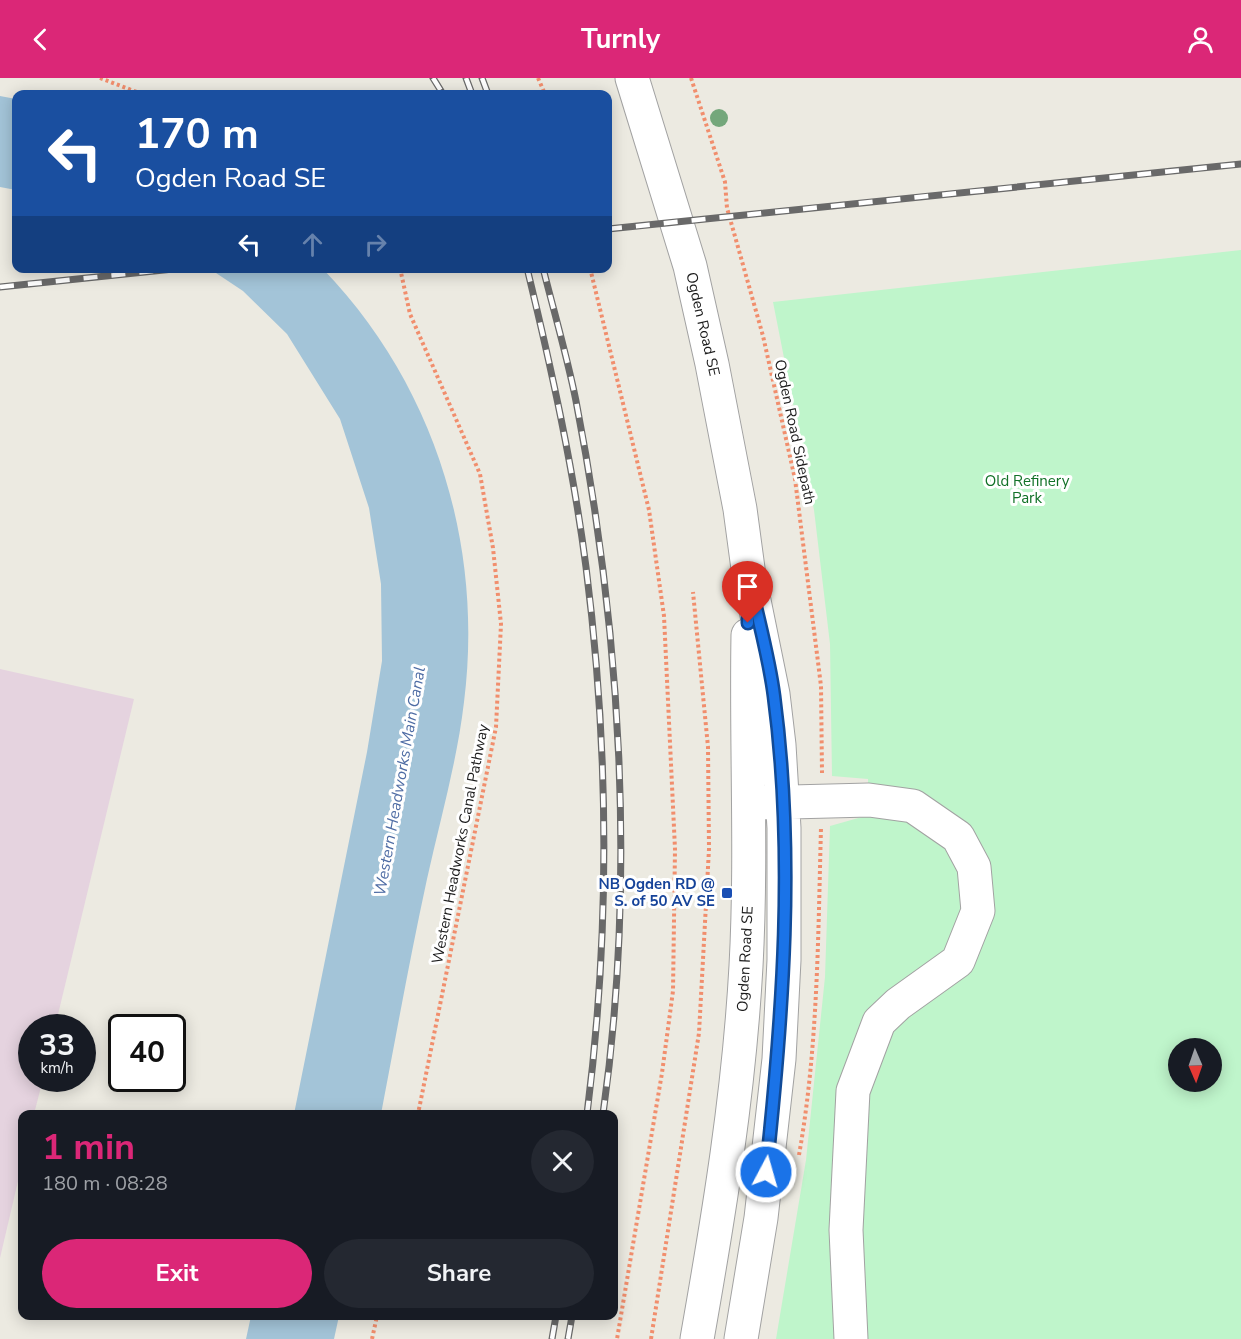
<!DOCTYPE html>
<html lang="en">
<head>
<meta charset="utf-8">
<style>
	body { margin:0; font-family:"Nunito Sans",sans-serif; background:#242831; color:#f1f3f6; height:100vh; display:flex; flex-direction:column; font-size:22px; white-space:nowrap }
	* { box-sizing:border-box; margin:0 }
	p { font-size:20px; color:#9ea1a6 }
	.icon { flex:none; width:33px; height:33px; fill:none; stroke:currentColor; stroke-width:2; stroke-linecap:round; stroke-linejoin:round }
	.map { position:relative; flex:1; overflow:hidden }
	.drawer { position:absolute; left:18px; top:1032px; width:600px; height:210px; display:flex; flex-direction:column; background:#171b24; border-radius:12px; box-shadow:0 3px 15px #0003 }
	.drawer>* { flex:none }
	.hud { position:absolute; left:12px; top:12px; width:600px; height:183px; border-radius:12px; box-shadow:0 3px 15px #0003; background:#1a4fa0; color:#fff; overflow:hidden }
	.needle { width:39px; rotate:178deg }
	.buttons { position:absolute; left:1168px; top:960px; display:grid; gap:12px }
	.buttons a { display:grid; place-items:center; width:54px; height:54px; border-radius:50%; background:#171b24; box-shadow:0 3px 15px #0003; font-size:30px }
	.speed { position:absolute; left:18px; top:936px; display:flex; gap:12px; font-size:30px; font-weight:700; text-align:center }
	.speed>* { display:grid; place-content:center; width:78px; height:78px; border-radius:50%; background:#171b24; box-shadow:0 3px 15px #0003; line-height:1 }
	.speed small { font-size:15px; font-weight:400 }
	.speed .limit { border:3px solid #111; border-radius:9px; background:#fff; color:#111 }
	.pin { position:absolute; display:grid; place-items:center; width:51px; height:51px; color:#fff; margin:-62px -26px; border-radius:50% 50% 50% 0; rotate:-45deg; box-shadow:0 0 6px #0007 }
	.pin .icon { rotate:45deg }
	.me { position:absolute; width:66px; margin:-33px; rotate:6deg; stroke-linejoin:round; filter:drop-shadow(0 0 4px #0008) }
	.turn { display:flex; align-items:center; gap:21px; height:126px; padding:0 24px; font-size:27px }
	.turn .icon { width:78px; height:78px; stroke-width:2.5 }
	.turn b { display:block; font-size:42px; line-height:51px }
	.lanes { display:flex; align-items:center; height:57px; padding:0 24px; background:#0003; justify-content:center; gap:30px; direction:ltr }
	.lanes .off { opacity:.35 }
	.round { display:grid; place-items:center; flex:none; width:63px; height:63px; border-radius:32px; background:#242831 }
	.summary { display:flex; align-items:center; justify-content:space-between; height:102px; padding:0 24px }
	h1 { font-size:36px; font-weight:700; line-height:45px; color:#db2777 }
	.action { display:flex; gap:12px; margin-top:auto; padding:12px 24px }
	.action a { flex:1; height:69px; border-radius:36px; background:#db2777; color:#fff; font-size:24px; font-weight:700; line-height:69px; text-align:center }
	.action a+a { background:#242831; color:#f1f3f6 }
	header { display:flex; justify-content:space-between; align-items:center; height:78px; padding:0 24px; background:#db2777; color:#fff; font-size:27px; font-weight:700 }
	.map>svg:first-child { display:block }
	.industrial { fill:#e5d3df }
	.park { fill:#bff5cb; fill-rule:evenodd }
	.water { fill:#a3c4d8 }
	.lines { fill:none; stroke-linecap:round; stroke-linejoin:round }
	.minor-casing { stroke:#a2a2a2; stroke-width:35 }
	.path { stroke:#f18e6d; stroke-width:4; stroke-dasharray:3 3; stroke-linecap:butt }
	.minor { stroke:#fff; stroke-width:33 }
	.rail-casing { stroke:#696969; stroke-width:7 }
	.rail { stroke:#fff; stroke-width:4.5; stroke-dasharray:14; stroke-linecap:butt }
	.tree { fill:#74a77b }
	.route-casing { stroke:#114b97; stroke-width:15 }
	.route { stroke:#1a73e8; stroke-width:10 }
	.transit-dot { fill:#1a4fb4; stroke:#fff; stroke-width:2 }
	.labels { text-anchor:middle; stroke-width:6; stroke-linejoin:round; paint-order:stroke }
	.street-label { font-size:15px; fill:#1b1b1b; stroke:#fff }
	.park-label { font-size:15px; fill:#117127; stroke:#fff }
	.transit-label { font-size:15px; font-weight:bold; fill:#164399; stroke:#fff; text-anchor:end }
	.water-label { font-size:16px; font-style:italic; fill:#4e6ca4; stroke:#fff }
</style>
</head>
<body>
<header><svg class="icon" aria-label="back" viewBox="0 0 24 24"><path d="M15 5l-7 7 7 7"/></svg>Turnly<svg class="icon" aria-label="person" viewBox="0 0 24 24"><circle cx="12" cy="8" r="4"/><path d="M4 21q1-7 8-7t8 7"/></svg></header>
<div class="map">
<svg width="1241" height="1261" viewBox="0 0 1241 1261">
	<rect width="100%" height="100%" fill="#eceae1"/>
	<!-- industrial -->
	<path class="industrial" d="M0 591 134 621 55 949 32 950V1000L43 1001 34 1036H22V1086L0 1180Z"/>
	<!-- park -->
	<path class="park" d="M1241 172V1261H776L806 1082 825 899 830 748 869 737 868 701 832 698 830 566 814 432 773 224ZM1179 970H1212V1004H1179Z"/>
	<!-- water -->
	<path class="water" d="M0 18 16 21V112L0 109Z
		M210 191H323C434 306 484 466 464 624 457 684 440 742 427 801 410 879 396 958 381 1036H294L367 674 382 583 381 506 369 430 340 341 287 256 243 213Z
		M251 1238H339L334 1261H246Z"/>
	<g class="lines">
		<defs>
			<path id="minor" d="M632 0 690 188 712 286 740 431 749 498 773 616 779 667 784 750V882L779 981 761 1140 741 1261
				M750 725 869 722 913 728 958 759 974 789 978 833 958 883 898 926 879 944 853 1013 846 1152 851 1261
				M697 1261C719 1136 739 1015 746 888 752 778 746 668 748 557"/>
		</defs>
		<!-- minor casing -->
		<use href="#minor" class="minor-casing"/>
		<!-- path -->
		<path class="path" d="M100 0 142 16
			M538 0 545 16
			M691 0 725 104 727 130 763 258 795 401 821 608 822 695
			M400 190 410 236 480 396 493 470 501 546 496 649 418 1036
			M590 190 649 432 664 538 675 771 673 913 662 995 617 1261
			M799 1077C818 970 818 859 821 750
			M372 1261 377 1238
			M651 1261 699 955 709 771 708 669 693 514"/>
		<!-- minor -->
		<use href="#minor" class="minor"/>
		<defs>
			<path id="rail" d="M433 0 443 16
				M466 0 472 16
				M482 0 488 16
				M608 151 1241 86
				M527 190C551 289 573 388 586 489 609 670 610 855 587 1036
				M543 190C554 234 567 278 576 323 621 555 636 802 603 1036
				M0 209 183 190
				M552 1261 556 1238
				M568 1261 572 1238"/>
		</defs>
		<!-- rail casing -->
		<use href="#rail" class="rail-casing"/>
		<!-- rail -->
		<use href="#rail" class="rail"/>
	</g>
	<!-- trees -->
	<circle class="tree" cx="719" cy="40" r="9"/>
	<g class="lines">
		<defs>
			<path id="route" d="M748 545 749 498C757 538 769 578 774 618 795 776 783 937 766 1094"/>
		</defs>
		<!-- route casing -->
		<use href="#route" class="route-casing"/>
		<!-- route -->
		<use href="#route" class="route"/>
	</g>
	<!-- markers -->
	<rect class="transit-dot" x="721" y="809" width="12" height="12" rx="3"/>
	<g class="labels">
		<!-- street labels -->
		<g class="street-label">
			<text transform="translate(703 246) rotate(77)" y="5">Ogden Road SE</text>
			<text transform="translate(795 354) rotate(78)" y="5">Ogden Road Sidepath</text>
			<text transform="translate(460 766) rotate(-79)" y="5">Western Headworks Canal Pathway</text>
			<text transform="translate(745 881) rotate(-87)" y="5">Ogden Road SE</text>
		</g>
		<!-- park labels -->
		<g class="park-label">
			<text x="1027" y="408">Old Refinery<tspan x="1027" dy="17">Park</tspan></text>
		</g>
		<!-- transit labels -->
		<g class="transit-label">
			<text x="715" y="811">NB Ogden RD @<tspan x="715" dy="17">S. of 50 AV SE</tspan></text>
		</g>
		<!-- water labels -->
		<g class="water-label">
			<text transform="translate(399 703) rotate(-80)" y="6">Western Headworks Main Canal</text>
		</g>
	</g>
</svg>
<div class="buttons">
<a><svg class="needle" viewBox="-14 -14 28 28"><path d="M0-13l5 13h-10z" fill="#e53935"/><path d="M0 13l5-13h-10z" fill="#9ea1a6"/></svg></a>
</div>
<div class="speed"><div>33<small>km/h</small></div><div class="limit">40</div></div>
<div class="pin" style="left:748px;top:545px;background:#d93025"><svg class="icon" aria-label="arrive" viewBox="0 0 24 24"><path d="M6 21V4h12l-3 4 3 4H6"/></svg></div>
<svg class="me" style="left:766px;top:1094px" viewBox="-20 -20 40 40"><circle r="17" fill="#1a73e8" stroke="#fff" stroke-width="3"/><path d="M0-11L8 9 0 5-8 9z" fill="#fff"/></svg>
<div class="hud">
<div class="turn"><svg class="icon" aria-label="left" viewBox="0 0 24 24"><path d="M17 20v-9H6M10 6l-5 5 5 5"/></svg><div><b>170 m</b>Ogden Road SE</div></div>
<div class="lanes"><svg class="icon" aria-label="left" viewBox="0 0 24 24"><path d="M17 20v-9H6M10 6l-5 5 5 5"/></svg><svg class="icon off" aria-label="ahead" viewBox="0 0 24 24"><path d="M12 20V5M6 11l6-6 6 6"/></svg><svg class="icon off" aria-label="right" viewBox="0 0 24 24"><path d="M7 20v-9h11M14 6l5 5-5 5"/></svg></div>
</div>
<section class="drawer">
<div class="summary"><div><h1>1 min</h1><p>180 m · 08:28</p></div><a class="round"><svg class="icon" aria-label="close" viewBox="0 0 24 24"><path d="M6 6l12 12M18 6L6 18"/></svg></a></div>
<div class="action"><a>Exit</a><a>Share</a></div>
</section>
</div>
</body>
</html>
